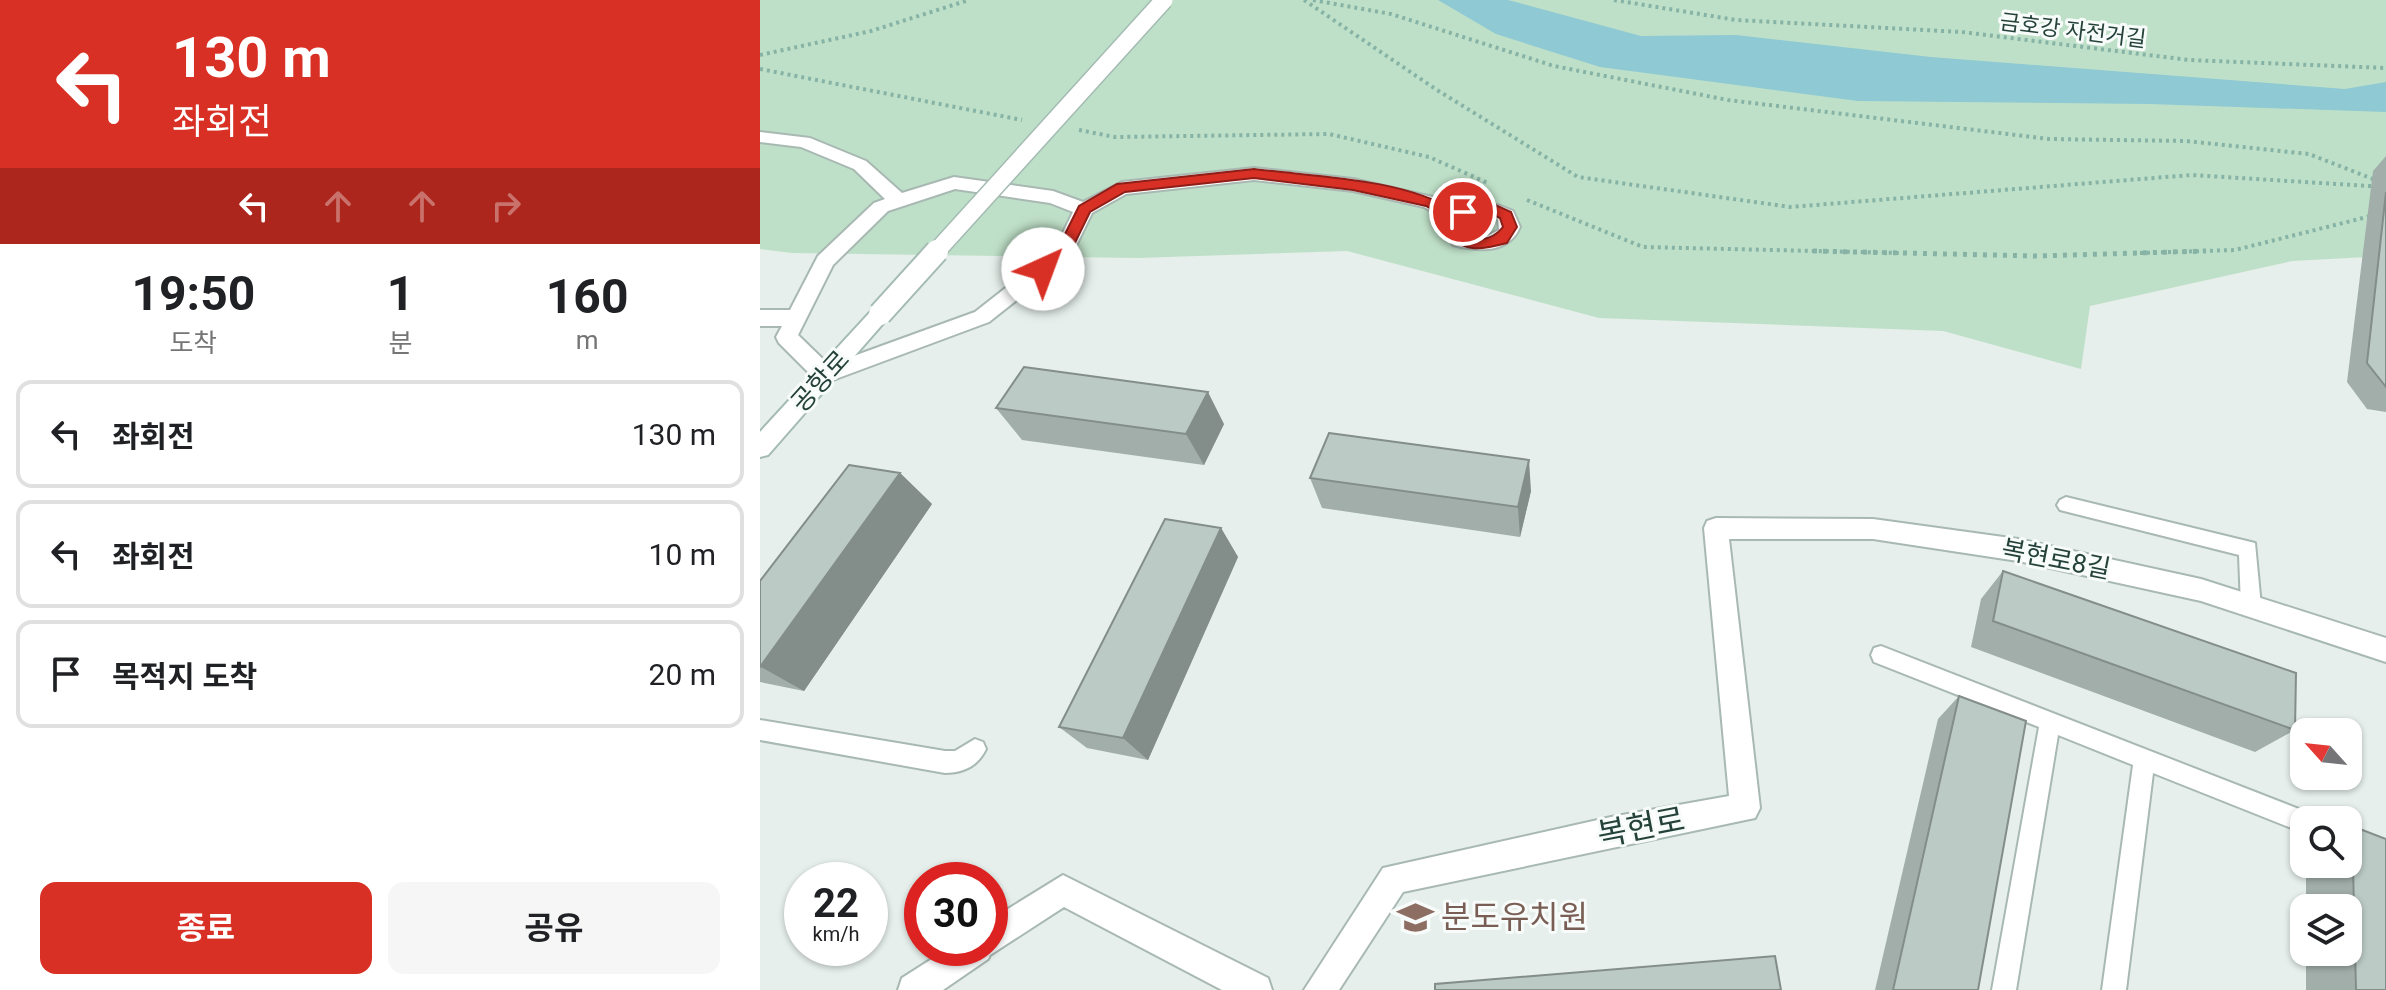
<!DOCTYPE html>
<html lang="ko">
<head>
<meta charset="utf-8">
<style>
	body { margin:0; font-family:Roboto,"Noto Sans KR",sans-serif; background:#f6f6f6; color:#202124; height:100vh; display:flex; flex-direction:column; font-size:30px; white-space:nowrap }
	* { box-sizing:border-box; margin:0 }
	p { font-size:26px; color:#757577 }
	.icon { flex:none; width:44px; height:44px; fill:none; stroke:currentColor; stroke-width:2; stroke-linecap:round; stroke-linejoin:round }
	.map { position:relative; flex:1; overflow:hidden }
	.drawer { display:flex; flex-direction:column; background:#fff; width:760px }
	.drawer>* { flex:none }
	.banner { background:#d93025; color:#fff; overflow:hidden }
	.needle { width:52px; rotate:297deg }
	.tools { position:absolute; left:1530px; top:718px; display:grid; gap:16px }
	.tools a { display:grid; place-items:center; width:72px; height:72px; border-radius:16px; background:#fff; box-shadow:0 2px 6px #0004; font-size:40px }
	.speed { position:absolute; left:24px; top:862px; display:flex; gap:16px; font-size:40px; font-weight:700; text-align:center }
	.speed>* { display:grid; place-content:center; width:104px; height:104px; border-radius:50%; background:#fff; box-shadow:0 2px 6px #0004; line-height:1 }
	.speed small { font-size:20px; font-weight:400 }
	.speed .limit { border:12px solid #d22; background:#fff; color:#111 }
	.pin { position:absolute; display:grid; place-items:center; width:68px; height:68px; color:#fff; margin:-34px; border:4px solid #fff; border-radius:50%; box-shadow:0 2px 8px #0007 }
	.me { position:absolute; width:88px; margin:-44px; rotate:43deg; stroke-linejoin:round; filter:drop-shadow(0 0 6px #0008) }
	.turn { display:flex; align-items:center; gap:28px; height:168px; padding:0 40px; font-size:36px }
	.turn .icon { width:104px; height:104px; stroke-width:2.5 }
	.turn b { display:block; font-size:56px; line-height:68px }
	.lanes { display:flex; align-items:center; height:76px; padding:0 40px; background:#0003; justify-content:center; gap:40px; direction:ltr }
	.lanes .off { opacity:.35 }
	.eta { display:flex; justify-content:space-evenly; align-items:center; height:136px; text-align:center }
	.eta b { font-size:48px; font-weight:700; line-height:56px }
	.cta { display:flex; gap:16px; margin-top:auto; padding:16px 40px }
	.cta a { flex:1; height:92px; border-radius:16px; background:#d93025; color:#fff; font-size:32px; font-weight:700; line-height:92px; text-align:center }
	.cta a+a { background:#f6f6f6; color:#202124 }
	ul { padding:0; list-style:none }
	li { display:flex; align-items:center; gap:24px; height:108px; margin:0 16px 12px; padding:0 24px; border:4px solid #e0e0e0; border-radius:16px }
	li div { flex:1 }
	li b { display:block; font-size:30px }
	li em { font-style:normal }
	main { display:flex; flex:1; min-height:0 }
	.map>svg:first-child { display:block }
	.green { fill:#bfe0c8 }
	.water { fill:#8ec9d4 }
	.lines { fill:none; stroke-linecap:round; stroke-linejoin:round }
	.lane-casing { stroke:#a8b8b2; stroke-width:4 }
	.street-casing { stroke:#a8b8b2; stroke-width:4 }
	.secondary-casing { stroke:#a4bbb3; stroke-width:4 }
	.path-far1 { stroke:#86b3a5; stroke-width:4; stroke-dasharray:3 4; stroke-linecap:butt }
	.path { stroke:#86b3a5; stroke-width:5; stroke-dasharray:4 6; stroke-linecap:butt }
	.lane { fill:#fff; fill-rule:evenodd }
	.street { fill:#fff; fill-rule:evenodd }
	.secondary { fill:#fff; fill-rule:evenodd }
	.secondary-bridge-far1-casing { stroke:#a4bbb3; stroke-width:20; stroke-linecap:butt }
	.secondary-bridge-casing { stroke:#a4bbb3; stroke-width:26; stroke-linecap:butt }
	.secondary-bridge-far1 { stroke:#fff; stroke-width:17 }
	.secondary-bridge { stroke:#fff; stroke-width:22 }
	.wall { fill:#a1aea9 }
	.shaded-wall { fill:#838d89 }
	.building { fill:#bbcac4; stroke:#838d89; stroke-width:2 }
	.route { fill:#d93025; stroke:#8d1f18; stroke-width:2; fill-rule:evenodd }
	.labels { text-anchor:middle; stroke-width:6; stroke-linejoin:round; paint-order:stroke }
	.far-street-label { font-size:22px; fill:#24423a; stroke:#f7fbf9 }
	.street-label { font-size:26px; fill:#24423a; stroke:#f7fbf9 }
	.near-street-label { font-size:32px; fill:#24423a; stroke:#f7fbf9 }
	.near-education-label { font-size:32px; fill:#785e54; stroke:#f7fbf9; text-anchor:start }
</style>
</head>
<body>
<main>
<section class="drawer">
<div class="banner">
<div class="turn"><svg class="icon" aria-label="left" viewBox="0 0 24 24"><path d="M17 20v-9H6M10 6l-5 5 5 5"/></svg><div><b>130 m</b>좌회전</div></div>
<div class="lanes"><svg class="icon" aria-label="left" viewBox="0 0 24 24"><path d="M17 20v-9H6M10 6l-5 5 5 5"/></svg><svg class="icon off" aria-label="ahead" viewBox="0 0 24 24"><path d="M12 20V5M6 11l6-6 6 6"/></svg><svg class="icon off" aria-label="ahead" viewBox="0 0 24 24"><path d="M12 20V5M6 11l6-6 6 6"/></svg><svg class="icon off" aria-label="right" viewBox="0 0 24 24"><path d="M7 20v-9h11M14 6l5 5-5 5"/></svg></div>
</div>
<div class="eta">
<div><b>19:50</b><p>도착</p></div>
<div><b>1</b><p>분</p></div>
<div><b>160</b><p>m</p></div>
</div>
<ul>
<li><svg class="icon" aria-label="left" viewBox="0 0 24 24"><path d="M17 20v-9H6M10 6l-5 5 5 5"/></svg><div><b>좌회전</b></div><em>130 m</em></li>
<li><svg class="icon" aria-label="left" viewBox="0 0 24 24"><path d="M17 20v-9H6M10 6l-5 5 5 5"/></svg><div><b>좌회전</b></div><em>10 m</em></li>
<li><svg class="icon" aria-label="arrive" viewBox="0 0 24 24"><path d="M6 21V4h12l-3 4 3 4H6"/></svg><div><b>목적지 도착</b></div><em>20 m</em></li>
</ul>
<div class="cta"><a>종료</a><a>공유</a></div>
</section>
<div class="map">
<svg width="1626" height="990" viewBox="0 0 1626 990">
	<rect width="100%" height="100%" fill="#e6efeb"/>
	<!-- green -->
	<path class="green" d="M0 0H1626V256L1532 261 1330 306 1321 369 1183 331 839 318 587 251 378 258 32 253 0 249Z"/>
	<!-- water -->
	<path class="water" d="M678 0H748L881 36 976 35 1171 57 1585 89 1626 82V112L1389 104 1098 101 840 67 736 34Z"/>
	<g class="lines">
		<defs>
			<path id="lane" d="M1306 497 1495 543 1501 606 1498 612 1491 615 1484 612 1481 606 1479 555 1300 510 1297 505 1300 500Z
				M1121 646 1544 811 1552 814 1554 820H1544V833L1393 773 1366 990H1342L1373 765 1298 735 1256 990H1232L1279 727 1114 662 1111 655 1114 648Z
				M0 720 185 751H195L215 739 223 742 226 749C218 766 203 773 185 773L0 740Z"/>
			<path id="street" d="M0 132 50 138 106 161 142 193 194 177 293 191 323 202 362 182 494 168 593 179 677 198 696 208C716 198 733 202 753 211L760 227C748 255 717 251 693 245L683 229 686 219 664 207 593 191 494 180 366 194 332 213 310 258 229 322 65 383 57 381 19 343 16 337 22 326H0V310H30L58 256 114 203 125 199 94 169 41 147 0 142ZM195 189 290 203 313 212 295 249 215 312 69 365 38 335 73 265 128 211ZM715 214H728L738 219 739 230 723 238 706 235 703 229 704 222Z
				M956 518 1113 519 1258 539 1441 579 1626 638V662L1441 601 1258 561 1113 539H969L1000 808 995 818 643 892 579 990H544L623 868 851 817 969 796 944 528 947 521Z
				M303 875 508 978 512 990H462L304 907 230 955 228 959 183 990H138L142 978 189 948H230V920Z"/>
			<path id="secondary" d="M120 306 127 309 130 314 127 319 8 455 0 457V432L113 309Z"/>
		</defs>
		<!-- lane casing -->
		<use href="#lane" class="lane-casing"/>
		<!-- street casing -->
		<use href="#street" class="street-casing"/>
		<!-- secondary casing -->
		<use href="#secondary" class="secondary-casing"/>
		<!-- path-far1 -->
		<path class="path-far1" d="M544 0 677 90 818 177 1030 207 1431 175 1626 187
			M553 0 631 14 794 66 968 100 1289 139 1426 141 1549 154 1618 181
			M854 0 976 20 1202 32 1429 60 1626 68
			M0 55 111 31 209 0
			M0 69 262 120
			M319 130 355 137 569 134 669 157 728 183
			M767 200 883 247 1141 253
			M1380 253 1475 250 1611 216"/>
		<!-- path -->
		<path class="path" d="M1053 251 1277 256 1446 251"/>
		<!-- lane -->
		<use href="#lane" class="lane"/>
		<!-- street -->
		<use href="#street" class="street"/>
		<!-- secondary -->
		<use href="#secondary" class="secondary"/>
		<defs>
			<path id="secondary-bridge-far1" d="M175 253 404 0"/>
			<path id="secondary-bridge" d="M120 314 177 251"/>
		</defs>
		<!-- secondary-bridge-far1 casing -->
		<use href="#secondary-bridge-far1" class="secondary-bridge-far1-casing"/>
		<!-- secondary-bridge casing -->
		<use href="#secondary-bridge" class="secondary-bridge-casing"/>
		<!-- secondary-bridge-far1 -->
		<use href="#secondary-bridge-far1" class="secondary-bridge-far1"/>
		<!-- secondary-bridge -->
		<use href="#secondary-bridge" class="secondary-bridge"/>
	</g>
	<!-- wall -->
	<path class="wall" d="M1626 156V412L1607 409 1587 382 1613 171Z
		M236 408 464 424 444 465 262 440Z
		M140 473 172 504 44 691 0 682V581Z
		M550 478 771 491 760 537 562 508Z
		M461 528 478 557 388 760 327 748 299 727Z
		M1243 571 1535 730 1495 752 1211 647 1221 599Z
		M1199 696 1218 990H1115L1178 719Z
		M1592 826 1626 990H1546V952H1588V908H1546V864H1588V828Z"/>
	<!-- shaded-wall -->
	<path class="shaded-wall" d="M448 392 464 424 444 465 426 434Z
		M769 460 771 491 760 537 758 507Z
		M140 473 172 504 44 691 1 667Z
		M461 528 478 557 388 760 363 738Z"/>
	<!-- building -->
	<path class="building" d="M1626 192V387L1607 363Z
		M264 367 448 392 426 434 236 408Z
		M569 433 769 460 758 507 550 478Z
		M89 465 140 473 0 667V581Z
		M405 519 461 528 363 738 299 727Z
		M1243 571 1536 673 1535 730 1233 621Z
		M1199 696 1266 721 1218 990H1133Z
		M1592 826 1626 839V990H1596Z
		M1015 956 1021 990H675V984Z"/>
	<!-- route -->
	<path class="route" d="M494 169C557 177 641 178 696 211L731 203 751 212 757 227 747 243C721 250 701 254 685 229L689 219 666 206 593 190 494 178 365 192 330 212 308 257 283 274 275 269 297 250 319 206 357 184ZM729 213 740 218 743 227C732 241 711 245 700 229L703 216Z"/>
	<!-- icons -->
	<defs>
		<symbol id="school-bare" viewBox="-9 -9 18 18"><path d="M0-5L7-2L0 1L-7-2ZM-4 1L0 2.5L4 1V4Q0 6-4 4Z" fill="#8d6e63" stroke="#f7fbf9" stroke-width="2.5" paint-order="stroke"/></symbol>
	</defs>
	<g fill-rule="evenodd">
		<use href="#school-bare" x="630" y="892" width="51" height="51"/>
	</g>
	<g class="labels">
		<!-- far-street labels -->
		<g class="far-street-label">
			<text transform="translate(1313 30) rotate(7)" y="8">금호강 자전거길</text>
		</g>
		<!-- street labels -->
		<g class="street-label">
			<text transform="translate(60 381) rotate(-48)" y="9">공항로</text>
			<text transform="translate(1296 559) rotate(11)" y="9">복현로8길</text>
		</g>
		<!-- near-street labels -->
		<g class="near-street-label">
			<text transform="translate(881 827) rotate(-11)" y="11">복현로</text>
		</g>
		<!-- near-education labels -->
		<g class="near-education-label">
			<text x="681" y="928">분도유치원</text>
		</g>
	</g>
</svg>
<div class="tools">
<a><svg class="needle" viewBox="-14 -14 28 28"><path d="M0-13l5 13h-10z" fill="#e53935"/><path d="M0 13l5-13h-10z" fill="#757577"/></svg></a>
<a><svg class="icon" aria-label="search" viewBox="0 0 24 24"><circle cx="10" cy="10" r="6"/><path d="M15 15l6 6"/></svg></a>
<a><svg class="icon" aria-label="layers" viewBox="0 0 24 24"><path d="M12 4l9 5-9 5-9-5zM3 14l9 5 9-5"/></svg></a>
</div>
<div class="speed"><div>22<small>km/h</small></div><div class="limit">30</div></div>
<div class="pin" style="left:703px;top:212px;background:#d93025"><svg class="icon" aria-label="arrive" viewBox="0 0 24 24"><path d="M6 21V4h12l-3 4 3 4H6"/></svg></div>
<svg class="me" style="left:283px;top:269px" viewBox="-20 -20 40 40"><circle r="19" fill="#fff"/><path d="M0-13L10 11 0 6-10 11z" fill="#d93025"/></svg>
</div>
</main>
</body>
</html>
